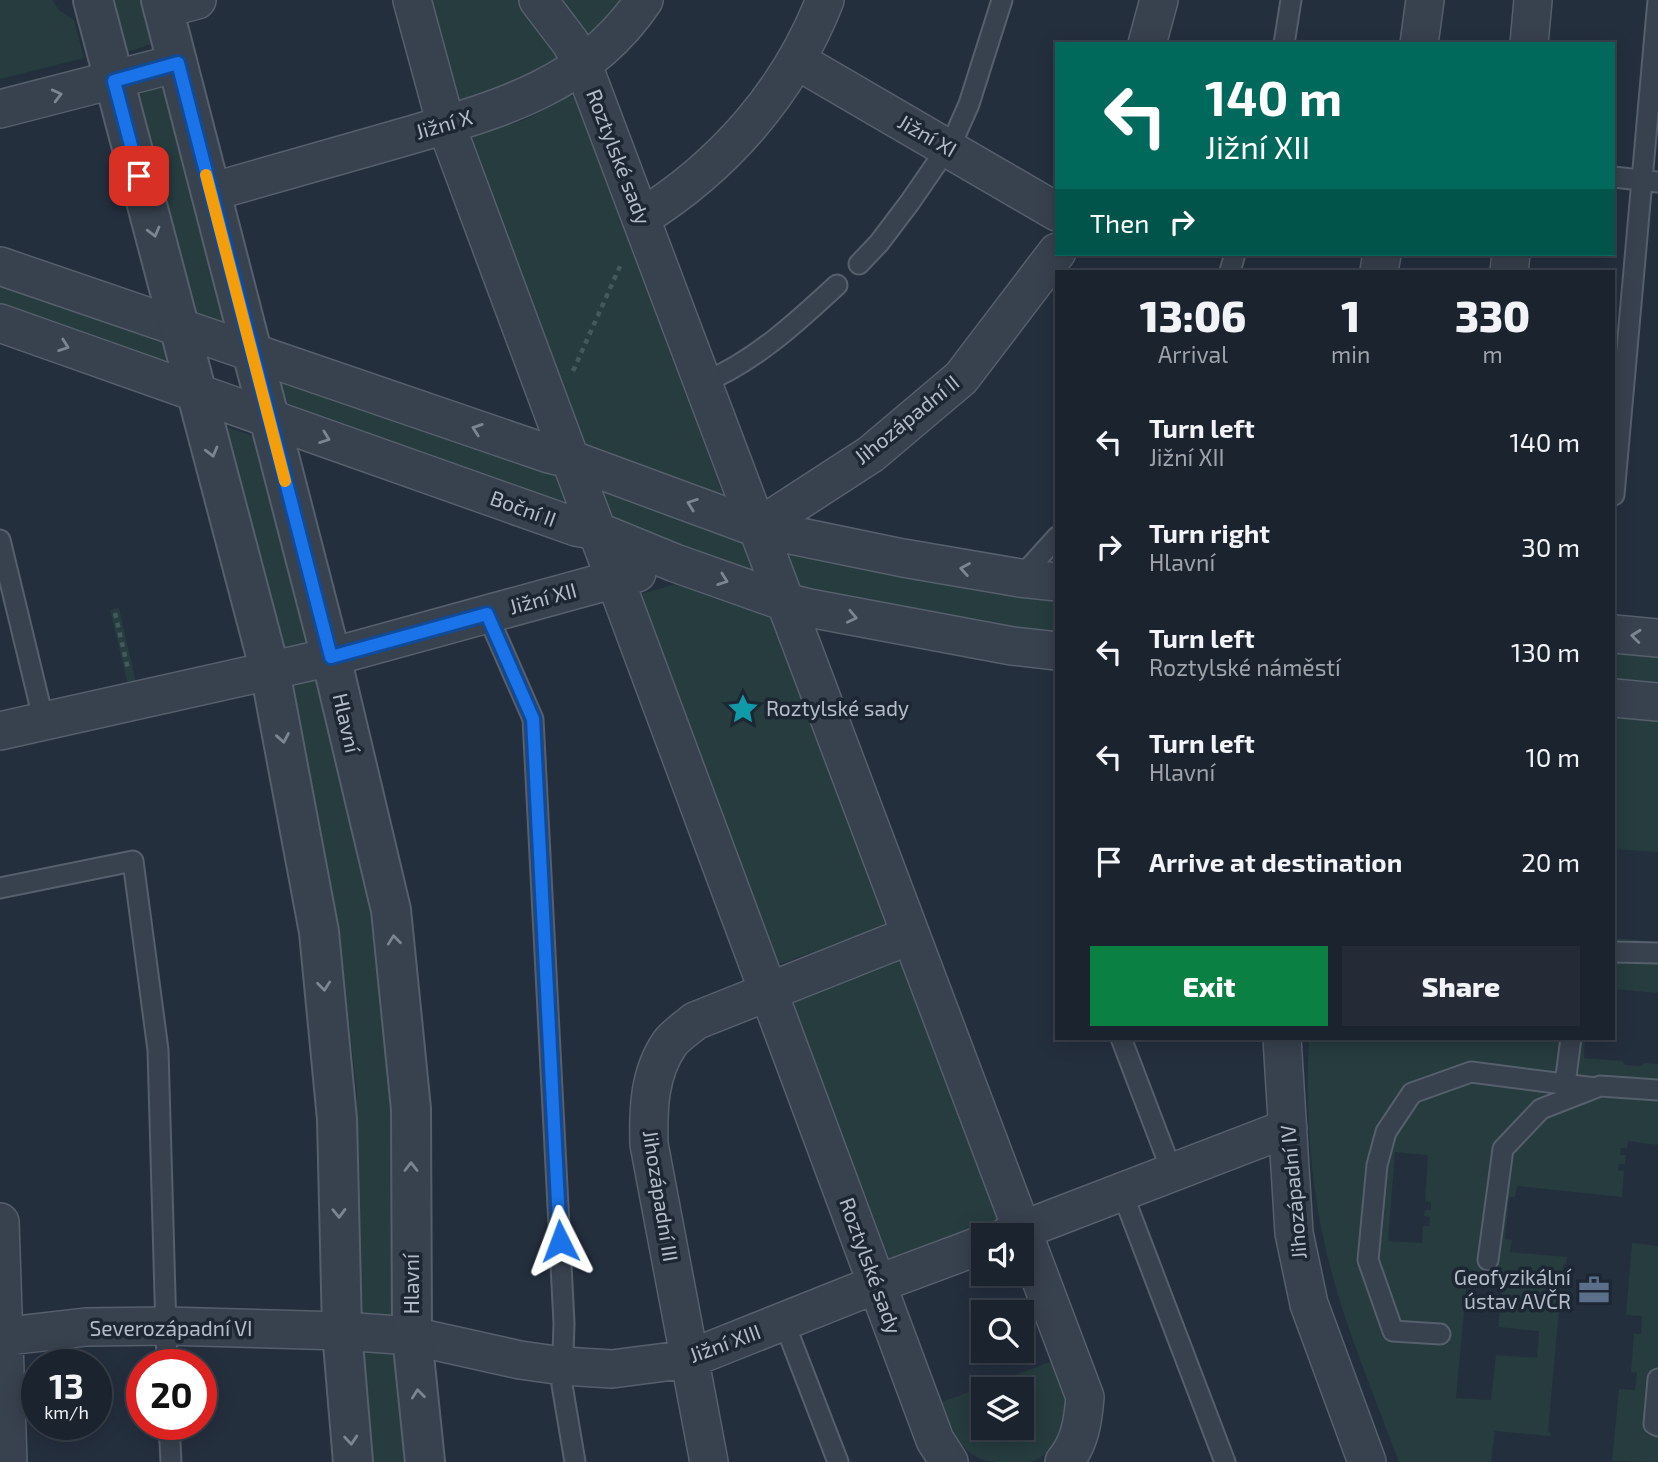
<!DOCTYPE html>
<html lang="en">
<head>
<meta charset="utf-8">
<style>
	body { margin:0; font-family:"Exo 2",sans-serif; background:#242b36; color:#f1f3f6; height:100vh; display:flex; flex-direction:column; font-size:26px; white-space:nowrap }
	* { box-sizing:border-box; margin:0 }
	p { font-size:23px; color:#a0a4aa }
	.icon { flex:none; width:38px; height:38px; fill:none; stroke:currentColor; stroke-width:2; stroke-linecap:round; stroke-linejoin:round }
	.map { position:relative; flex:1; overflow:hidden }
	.details { position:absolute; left:1055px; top:270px; width:560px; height:770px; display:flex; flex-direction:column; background:#1b232e; border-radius:0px; box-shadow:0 4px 18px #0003,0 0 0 2px #39404a }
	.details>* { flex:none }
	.guide { position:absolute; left:1055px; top:42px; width:560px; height:214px; border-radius:0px; box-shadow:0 4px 18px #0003,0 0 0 2px #39404a; background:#00695c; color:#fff; overflow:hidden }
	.fabs { position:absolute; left:971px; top:1223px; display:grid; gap:14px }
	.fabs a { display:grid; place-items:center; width:63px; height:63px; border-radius:0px; background:#1b232e; box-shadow:0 4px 18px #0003,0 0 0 2px #39404a; font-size:35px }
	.speed { position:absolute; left:21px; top:1349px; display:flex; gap:14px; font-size:35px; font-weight:700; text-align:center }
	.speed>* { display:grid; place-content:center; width:91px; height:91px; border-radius:50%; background:#1b232e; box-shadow:0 4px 18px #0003,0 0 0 2px #39404a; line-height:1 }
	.speed small { font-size:18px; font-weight:400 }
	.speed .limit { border:10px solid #d22; background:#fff; color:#111 }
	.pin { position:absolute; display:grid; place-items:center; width:60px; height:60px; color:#fff; margin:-30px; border-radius:14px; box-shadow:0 4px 10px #0006 }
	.me { position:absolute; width:77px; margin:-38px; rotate:357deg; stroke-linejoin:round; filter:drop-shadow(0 0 5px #0008) }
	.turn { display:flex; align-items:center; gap:24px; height:147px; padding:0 35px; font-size:32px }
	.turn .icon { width:91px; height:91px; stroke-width:2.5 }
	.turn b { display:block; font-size:49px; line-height:60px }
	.then { display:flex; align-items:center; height:66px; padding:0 35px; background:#0003; gap:14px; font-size:26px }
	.eta { display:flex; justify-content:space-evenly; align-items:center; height:119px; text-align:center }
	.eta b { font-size:42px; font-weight:800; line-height:49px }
	.primary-button { display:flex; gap:14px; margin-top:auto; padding:14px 35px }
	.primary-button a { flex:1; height:80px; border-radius:0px; background:#0b8043; color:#fff; font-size:28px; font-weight:800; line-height:80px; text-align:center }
	.primary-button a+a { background:#242b36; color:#f1f3f6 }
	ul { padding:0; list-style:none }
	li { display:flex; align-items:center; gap:21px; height:105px; padding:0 35px }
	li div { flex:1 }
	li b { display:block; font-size:26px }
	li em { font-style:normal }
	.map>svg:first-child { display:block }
	.green { fill:#263c3f; fill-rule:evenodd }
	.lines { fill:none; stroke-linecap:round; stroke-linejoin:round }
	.service-casing { stroke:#565f6c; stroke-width:23 }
	.minor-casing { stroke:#565f6c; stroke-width:40 }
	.tertiary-casing { stroke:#565f6c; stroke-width:42 }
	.path { stroke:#44595c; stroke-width:4.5; stroke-dasharray:5 5; stroke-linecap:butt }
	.service { stroke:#38414e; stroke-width:19 }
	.minor { stroke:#38414e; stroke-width:37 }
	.tertiary { stroke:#38414e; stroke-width:38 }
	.oneway { stroke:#7c8592 }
	.route-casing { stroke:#114b97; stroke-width:18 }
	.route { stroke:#1a73e8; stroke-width:12 }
	.slow { stroke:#f59e0b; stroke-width:12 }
	.labels { text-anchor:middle; stroke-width:7; stroke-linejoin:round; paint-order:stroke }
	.street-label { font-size:21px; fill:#b4bcc9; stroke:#1d2633 }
	.poi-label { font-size:21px; fill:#b4bcc9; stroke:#1d2633; text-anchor:start }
</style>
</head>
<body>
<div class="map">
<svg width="1658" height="1462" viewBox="0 0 1658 1462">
	<rect width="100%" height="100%" fill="#242f3e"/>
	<!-- green -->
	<path class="green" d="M0 0H52L59 10 74 20 84 58 0 79Z
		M108 0H145L155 43 124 53Z
		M428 0H525L566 59 460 108Z
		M557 0H629L598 35 582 33Z
		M168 83 228 332 193 319 132 90Z
		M570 96 575 98 724 497 585 452 473 141V137L529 118Z
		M0 282 162 339 172 351 163 363 0 306Z
		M277 376 558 463 571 502 563 509 290 418Z
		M218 424 253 436 260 454 314 645 284 653Z
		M602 482 745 531 760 568 745 575 615 530 600 493Z
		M794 547 1057 593V640L804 597 787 554Z
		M683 582 770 612 888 924 783 963 776 964 638 595Z
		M119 608 136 683 128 685 110 610Z
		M1614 644 1658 649V694L1614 690Z
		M314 670 375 921 393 1091 394 1323 357 1316V1093L336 910 290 676Z
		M1614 715 1658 720V852L1614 849Z
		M1614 938 1658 942V993L1614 989Z
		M897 960 902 962 1001 1222 891 1263 791 1001Z
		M1309 1038H1585L1584 1058 1622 1061 1625 1065 1641 1066 1644 1063 1658 1064V1145L1628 1141 1627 1148H1621L1620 1155H1626L1625 1164H1619L1618 1171H1624L1622 1197 1517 1186 1515 1197H1509L1505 1239 1512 1240 1510 1252 1567 1257 1566 1264 1563 1265 1548 1432 1551 1433 1550 1436 1495 1431 1491 1462H1399C1373 1392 1343 1323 1326 1250 1310 1182 1305 1108 1309 1038ZM1395 1152 1428 1155 1425 1201 1431 1202V1210H1425L1424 1216 1430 1217 1429 1226H1423L1422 1243 1388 1241ZM1467 1278 1503 1281 1498 1327 1539 1331 1537 1358 1496 1355 1491 1400 1456 1398Z
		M1632 1243 1658 1246V1462L1612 1461 1619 1389 1635 1390 1637 1373 1631 1372 1634 1334H1641L1642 1316 1626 1315Z
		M359 1349 398 1350 407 1462H368Z
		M1053 1361C1058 1375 1067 1392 1066 1408 1065 1428 1052 1459 1029 1462 1022 1462 1014 1462 1007 1462 990 1462 980 1462 967 1450 953 1438 948 1418 942 1402ZM984 1390H1022V1428H984Z"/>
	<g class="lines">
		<defs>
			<path id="service" d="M1284 44 1291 0
				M1614 177 1658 182
				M859 264 879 243 910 202 954 138 969 104 1002 0
				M1230 271 1235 254
				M703 383C755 361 796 323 837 285
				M1614 495 1658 0
				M0 540 44 722
				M1020 578 1057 537
				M487 614 533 719 564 1323 562 1385 575 1462
				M0 888 133 861 158 1050 167 1365
				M1614 952 1658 953
				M1121 1038 1172 1172
				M1565 1084 1571 1038
				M1122 1192 1225 1462
				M1488 1260 1503 1149 1541 1109 1600 1086 1658 1090
				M784 1322 838 1462
				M1440 1334 1393 1331 1368 1260 1377 1165 1386 1132 1412 1093 1471 1072 1595 1088
				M1658 1379 1654 1424 1658 1426
				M169 1424 171 1462"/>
			<path id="minor" d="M412 0 446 125 935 1440 949 1462
				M538 0 570 42 583 65 1085 1397C1083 1421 1080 1443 1064 1462
				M163 9 197 0
				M1147 44 1159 0
				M1419 44 1425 0
				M1529 44 1533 0
				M796 60 1057 212
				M0 109 178 63
				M211 192C271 175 330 158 390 141 489 112 583 91 644 0
				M641 218C724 166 789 92 825 0
				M0 266 549 454 570 459 757 528 903 558 1020 578 1057 582
				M1379 271 1382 254
				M1509 271 1511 254
				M0 323 576 527 597 531 675 563 785 602 809 608 1012 646 1057 651
				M757 528 871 454 961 378 1057 252
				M1614 634 1658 638
				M1614 698 1658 702
				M0 731 331 657 637 573
				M1282 1038 1294 1233 1309 1304 1367 1462
				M0 1222 8 1462
				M1007 1236 1288 1128
				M0 1337 86 1327 166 1326 342 1331 412 1336 520 1360 563 1366 612 1369 689 1359 877 1284 984 1244
				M709 1462 649 1144C648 1109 649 1073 670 1043 676 1035 687 1028 695 1021L911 935"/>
			<path id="tertiary" d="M93 0 270 671 319 932 337 1119 342 1331 353 1462
				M161 0 331 657 391 910 411 1109 412 1336 425 1462"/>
		</defs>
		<!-- service casing -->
		<use href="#service" class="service-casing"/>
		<!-- minor casing -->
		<use href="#minor" class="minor-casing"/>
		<!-- tertiary casing -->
		<use href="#tertiary" class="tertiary-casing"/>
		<!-- path -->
		<path class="path" d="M573 371 621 264
			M115 613 128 669"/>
		<!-- service -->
		<use href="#service" class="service"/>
		<!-- minor -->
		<use href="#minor" class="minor"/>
		<!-- tertiary -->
		<use href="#tertiary" class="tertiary"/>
	</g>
	<!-- one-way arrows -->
	<defs><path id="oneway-chevron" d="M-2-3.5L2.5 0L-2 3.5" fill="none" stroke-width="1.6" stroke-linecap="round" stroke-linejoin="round" transform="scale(1.75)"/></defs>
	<g class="oneway">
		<use href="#oneway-chevron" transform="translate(57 95) rotate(-14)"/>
		<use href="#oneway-chevron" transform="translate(154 232) rotate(75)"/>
		<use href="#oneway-chevron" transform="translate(64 346) rotate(20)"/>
		<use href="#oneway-chevron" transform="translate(477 429) rotate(-161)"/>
		<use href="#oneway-chevron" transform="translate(325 438) rotate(20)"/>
		<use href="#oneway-chevron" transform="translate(212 452) rotate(75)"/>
		<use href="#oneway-chevron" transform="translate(692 504) rotate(-160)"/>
		<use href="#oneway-chevron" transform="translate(965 569) rotate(-170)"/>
		<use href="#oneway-chevron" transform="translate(723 580) rotate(20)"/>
		<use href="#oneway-chevron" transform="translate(852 617) rotate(12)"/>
		<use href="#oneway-chevron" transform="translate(1636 636) rotate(-174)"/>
		<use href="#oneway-chevron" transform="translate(283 738) rotate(80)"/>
		<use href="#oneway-chevron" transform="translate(394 940) rotate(-96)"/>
		<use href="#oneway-chevron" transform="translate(324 986) rotate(84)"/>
		<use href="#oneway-chevron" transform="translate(411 1167) rotate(-90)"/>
		<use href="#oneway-chevron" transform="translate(339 1213) rotate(89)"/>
		<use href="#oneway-chevron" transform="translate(418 1394) rotate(-96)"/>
		<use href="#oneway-chevron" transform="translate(351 1440) rotate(85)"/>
	</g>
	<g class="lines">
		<defs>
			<path id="route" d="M139 176 114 81 178 63 331 657 487 614 533 719 560 1241"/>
		</defs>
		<!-- route casing -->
		<use href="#route" class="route-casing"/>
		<!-- route -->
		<use href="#route" class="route"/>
		<!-- slow -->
		<path class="slow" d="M206 175 285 481"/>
	</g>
	<!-- icons -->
	<defs>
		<symbol id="sight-bare" viewBox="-9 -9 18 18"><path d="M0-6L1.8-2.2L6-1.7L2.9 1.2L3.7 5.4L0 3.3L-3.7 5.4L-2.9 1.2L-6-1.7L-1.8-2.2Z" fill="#0f9aa8" stroke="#1d2633" stroke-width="2.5" paint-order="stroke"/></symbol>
		<symbol id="office-bare" viewBox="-9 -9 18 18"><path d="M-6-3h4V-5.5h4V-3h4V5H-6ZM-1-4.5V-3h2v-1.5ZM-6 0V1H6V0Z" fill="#5c6f8a" stroke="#1d2633" stroke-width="2.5" paint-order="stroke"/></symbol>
	</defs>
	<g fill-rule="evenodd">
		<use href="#sight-bare" x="721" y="687" width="44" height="44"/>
		<use href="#office-bare" x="1572" y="1268" width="44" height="44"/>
	</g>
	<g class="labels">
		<!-- street labels -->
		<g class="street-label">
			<text transform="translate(444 125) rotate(-16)" y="7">Jižní X</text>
			<text transform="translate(927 136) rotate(30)" y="7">Jižní XI</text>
			<text transform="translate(618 157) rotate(69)" y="7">Roztylské sady</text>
			<text transform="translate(907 420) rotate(-39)" y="7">Jihozápadní II</text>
			<text transform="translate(523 509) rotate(20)" y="7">Boční II</text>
			<text transform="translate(543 599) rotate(-15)" y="7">Jižní XII</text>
			<text transform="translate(346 723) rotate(77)" y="7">Hlavní</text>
			<text transform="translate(1294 1192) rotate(-95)" y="7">Jihozápadní IV</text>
			<text transform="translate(660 1196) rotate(81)" y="7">Jihozápadní III</text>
			<text transform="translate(870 1266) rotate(70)" y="7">Roztylské sady</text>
			<text transform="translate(412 1284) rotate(-90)" y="7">Hlavní</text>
			<text x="171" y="1336">Severozápadní VI</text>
			<text transform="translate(725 1344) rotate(-20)" y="7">Jižní XIII</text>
		</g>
		<!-- poi labels -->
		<g class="poi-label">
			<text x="766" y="716">Roztylské sady</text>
			<text x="1571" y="1285" text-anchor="end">Geofyzikální<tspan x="1571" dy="24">ústav AVČR</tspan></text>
		</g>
	</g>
</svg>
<div class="fabs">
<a><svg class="icon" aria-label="sound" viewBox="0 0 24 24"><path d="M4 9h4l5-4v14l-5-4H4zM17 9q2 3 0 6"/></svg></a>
<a><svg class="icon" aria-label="search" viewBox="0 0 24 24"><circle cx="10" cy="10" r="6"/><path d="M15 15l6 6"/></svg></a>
<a><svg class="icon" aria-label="layers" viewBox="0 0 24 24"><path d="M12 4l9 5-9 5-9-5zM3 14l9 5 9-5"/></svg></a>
</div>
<div class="speed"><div>13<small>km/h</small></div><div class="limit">20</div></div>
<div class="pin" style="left:139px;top:176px;background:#d93025"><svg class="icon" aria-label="arrive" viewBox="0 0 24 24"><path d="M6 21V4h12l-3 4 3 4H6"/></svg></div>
<svg class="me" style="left:560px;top:1241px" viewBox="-20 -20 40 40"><path d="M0-17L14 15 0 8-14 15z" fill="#1a73e8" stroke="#fff" stroke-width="4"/></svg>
<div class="guide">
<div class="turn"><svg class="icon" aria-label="left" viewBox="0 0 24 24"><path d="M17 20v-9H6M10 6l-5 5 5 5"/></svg><div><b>140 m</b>Jižní XII</div></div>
<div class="then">Then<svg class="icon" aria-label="right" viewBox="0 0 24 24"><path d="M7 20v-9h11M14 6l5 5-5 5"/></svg></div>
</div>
<section class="details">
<div class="eta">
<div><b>13:06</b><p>Arrival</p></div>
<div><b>1</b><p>min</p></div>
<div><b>330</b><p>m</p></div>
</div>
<ul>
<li><svg class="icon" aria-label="left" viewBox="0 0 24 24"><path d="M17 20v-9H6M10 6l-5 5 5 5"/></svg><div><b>Turn left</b><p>Jižní XII</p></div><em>140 m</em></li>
<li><svg class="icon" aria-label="right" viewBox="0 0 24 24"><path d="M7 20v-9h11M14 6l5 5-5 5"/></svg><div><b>Turn right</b><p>Hlavní</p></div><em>30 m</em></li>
<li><svg class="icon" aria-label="left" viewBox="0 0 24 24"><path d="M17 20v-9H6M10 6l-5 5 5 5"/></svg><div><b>Turn left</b><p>Roztylské náměstí</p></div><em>130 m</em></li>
<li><svg class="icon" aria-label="left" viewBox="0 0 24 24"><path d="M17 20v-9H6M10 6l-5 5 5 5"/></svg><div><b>Turn left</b><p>Hlavní</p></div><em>10 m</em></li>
<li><svg class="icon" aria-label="arrive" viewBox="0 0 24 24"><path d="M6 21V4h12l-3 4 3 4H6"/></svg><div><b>Arrive at destination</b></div><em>20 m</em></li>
</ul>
<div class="primary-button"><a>Exit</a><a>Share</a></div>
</section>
</div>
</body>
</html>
